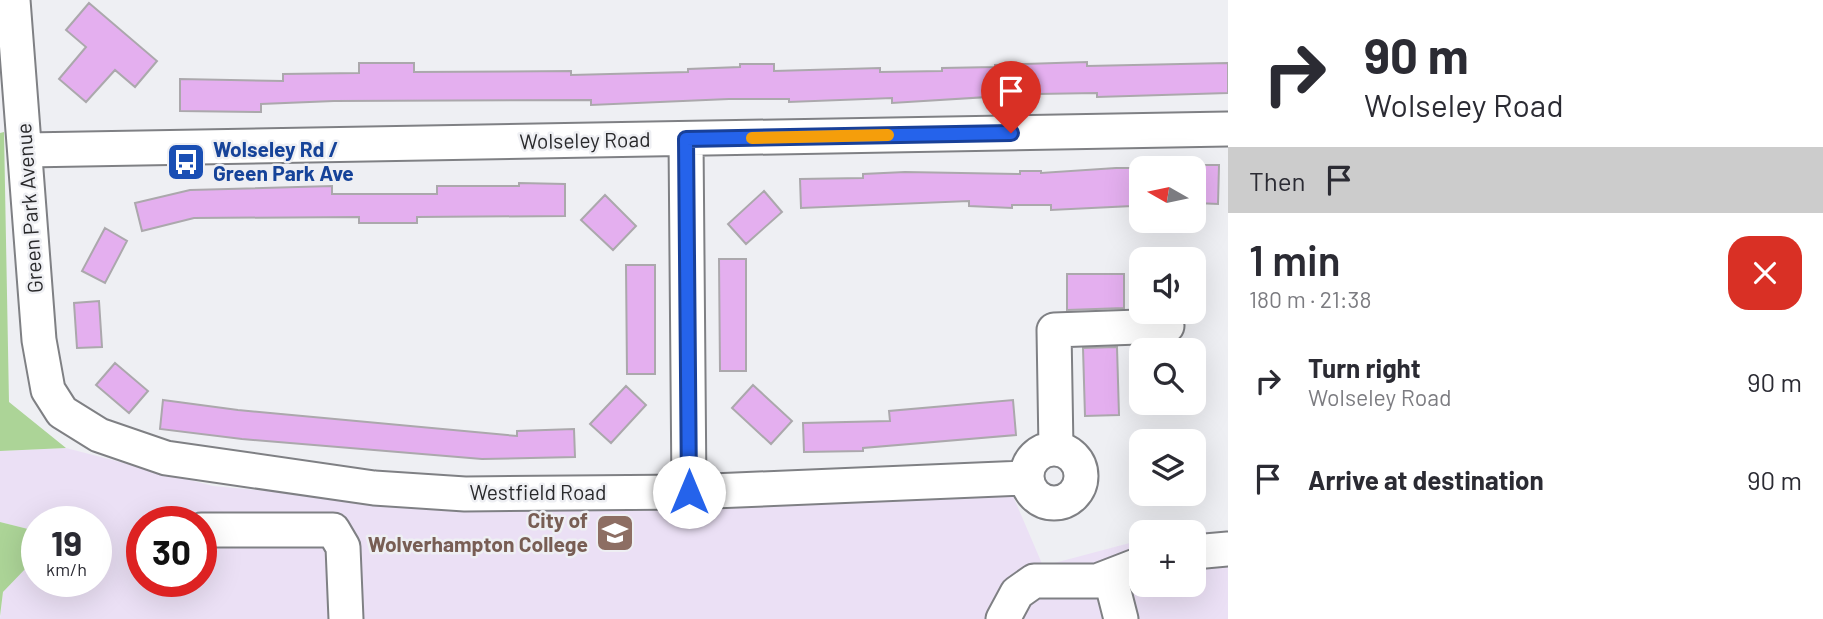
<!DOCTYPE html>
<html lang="en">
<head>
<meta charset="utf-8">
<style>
	body { margin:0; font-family:Barlow,sans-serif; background:#f2f2f3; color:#2b2b33; height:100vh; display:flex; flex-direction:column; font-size:26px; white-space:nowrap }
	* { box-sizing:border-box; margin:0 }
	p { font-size:23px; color:#7c7c81 }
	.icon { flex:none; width:38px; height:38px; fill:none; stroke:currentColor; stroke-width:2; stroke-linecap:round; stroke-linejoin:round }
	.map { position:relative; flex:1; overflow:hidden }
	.panel { display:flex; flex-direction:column; background:#fff; width:595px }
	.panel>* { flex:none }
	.banner { background:#fff; color:#2b2b33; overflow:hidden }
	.needle { width:46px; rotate:279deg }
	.tools { position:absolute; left:1129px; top:156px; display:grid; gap:14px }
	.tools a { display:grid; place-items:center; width:77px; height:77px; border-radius:14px; background:#fff; box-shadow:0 7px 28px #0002; font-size:35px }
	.speed { position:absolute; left:21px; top:506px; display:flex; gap:14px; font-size:35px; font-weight:700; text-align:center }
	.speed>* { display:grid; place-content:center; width:91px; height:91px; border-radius:50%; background:#fff; box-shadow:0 7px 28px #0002; line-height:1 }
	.speed small { font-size:18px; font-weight:400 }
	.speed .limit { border:10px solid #d22; background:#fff; color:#111 }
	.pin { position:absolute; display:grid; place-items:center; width:60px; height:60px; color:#fff; margin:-72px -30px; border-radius:50% 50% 50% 0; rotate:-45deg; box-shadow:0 0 7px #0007 }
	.pin .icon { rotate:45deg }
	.me { position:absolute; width:77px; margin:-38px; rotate:0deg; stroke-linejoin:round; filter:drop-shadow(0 0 5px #0008) }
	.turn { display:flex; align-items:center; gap:24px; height:147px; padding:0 21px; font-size:32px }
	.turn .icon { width:91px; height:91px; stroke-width:2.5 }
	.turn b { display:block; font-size:49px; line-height:60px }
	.then { display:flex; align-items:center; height:66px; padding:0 21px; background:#0003; gap:14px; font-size:26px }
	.round { display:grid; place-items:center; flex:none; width:74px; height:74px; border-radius:21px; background:#f2f2f3 }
	.head { display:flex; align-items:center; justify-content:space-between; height:119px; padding:0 21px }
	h1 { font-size:42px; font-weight:600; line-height:52px }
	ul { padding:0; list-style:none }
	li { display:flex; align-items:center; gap:21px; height:98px; padding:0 21px }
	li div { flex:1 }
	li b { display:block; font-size:26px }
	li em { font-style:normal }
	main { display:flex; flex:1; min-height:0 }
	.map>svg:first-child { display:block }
	.education { fill:#ebe0f5; fill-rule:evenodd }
	.green { fill:#acd497 }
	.building { fill:#e4afef; stroke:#aba8ac; stroke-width:2 }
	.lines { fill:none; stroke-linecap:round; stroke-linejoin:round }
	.minor-casing { stroke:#7f8084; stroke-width:37 }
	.minor { stroke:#fff; stroke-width:33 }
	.route-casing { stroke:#184099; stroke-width:18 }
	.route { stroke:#2563eb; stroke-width:12 }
	.slow { stroke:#f59e0b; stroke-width:12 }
	.labels { text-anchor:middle; stroke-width:5; stroke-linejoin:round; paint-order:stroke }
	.street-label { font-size:21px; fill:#29292b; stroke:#eeeff3 }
	.transit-label { font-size:21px; font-weight:bold; fill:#164399; stroke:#eeeff3; text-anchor:start }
	.education-label { font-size:21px; font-weight:bold; fill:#785e54; stroke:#eeeff3; text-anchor:end }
</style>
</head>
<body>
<main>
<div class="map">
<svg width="1228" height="619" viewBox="0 0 1228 619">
	<rect width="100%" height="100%" fill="#eeeff3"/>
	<!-- education -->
	<path class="education" d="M66 448 213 486 432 506H592L1013 496 1043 566 1141 540V584H1194V532H1171L1183 529 1228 534V619H0L3 592 28 566 32 530 0 522V451ZM37 522H96V581H37ZM142 522H201V581H142Z"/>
	<!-- green -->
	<path class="green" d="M4 132 9 402 66 448 0 451V133Z
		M0 522 32 530 28 566 3 592 0 616Z"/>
	<!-- building -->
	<path class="building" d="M89 3 157 61 135 87 115 70 86 102 59 79 86 47 66 30Z
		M1087 62V66L1228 63V93L1097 97V93L1036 94 892 103V98L789 102V99H729L591 105V100L334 101 261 104V112L180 111V79L283 81V74L359 73V63H414V72L571 71V75L688 72V69L740 67V64H774V71L880 68V72L942 71V68L995 67V65Z
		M1194 165H1219L1218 204 1196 203Z
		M1116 168H1141V198H1132V206L1051 210V205H1012V208L969 206V201L801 208 800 179 863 178V174L905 172 1020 174V171H1041V173Z
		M519 183 565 184V216L417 217V223H359V217L194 218 142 231 135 203 190 190 332 186V194H437V186H519Z
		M764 191 782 212 746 244 728 224Z
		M605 195 636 226 613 250 581 220Z
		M105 228 127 241 105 283 82 271Z
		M719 259H746V371H720Z
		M626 265H655V374H627Z
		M1067 274H1124V308L1067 310Z
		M99 301 102 347 77 348 74 303Z
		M1117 347 1119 415 1085 416 1083 348Z
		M115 363 148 391 129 413 96 385Z
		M753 385 792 421 771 444 732 408Z
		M626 386 646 405 611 443 590 424Z
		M163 400 238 410 517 436V431L574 429 575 457 482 459 242 439 160 429Z
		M1013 400 1016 435 863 448V451L804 452 803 423 890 421 889 411Z"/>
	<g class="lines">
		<defs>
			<path id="minor" d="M13 0 39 340 48 390 62 412 99 435 166 458 374 488 465 494 689 492 1026 478
				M686 139 689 492
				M26 150 1228 129
				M1027 476a27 27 0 1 1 54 0a27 27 0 1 1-54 0Z
				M1056 449 1054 330 1167 326
				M201 530H333L343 547 346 619
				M1194 552 1228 549
				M1110 576 1121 619
				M1003 619 1017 593 1034 581H1097L1141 564"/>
		</defs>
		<!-- minor casing -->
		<use href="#minor" class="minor-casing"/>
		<!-- minor -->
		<use href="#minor" class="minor"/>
	</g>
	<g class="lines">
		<defs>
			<path id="route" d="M689 492 686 139 1011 133"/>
		</defs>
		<!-- route casing -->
		<use href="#route" class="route-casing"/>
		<!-- route -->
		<use href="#route" class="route"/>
		<!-- slow -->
		<path class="slow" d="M752 138 888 135"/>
	</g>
	<!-- icons -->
	<defs>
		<symbol id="bus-square" viewBox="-11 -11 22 22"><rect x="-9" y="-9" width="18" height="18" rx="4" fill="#1a4fb4" stroke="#eeeff3"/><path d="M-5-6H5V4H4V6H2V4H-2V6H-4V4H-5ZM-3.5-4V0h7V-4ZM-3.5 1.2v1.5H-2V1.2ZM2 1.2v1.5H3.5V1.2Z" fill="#fff"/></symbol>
		<symbol id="university-square" viewBox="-11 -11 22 22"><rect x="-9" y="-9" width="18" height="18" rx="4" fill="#8d6e63" stroke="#eeeff3"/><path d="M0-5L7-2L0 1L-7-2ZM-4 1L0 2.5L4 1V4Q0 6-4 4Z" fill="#fff"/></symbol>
	</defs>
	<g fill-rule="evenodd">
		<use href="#bus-square" x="164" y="140" width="44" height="44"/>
		<use href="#university-square" x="593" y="511" width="44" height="44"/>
	</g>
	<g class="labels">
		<!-- street labels -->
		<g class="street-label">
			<text transform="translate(585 141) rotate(-1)" y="7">Wolseley Road</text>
			<text transform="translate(30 208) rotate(-94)" y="7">Green Park Avenue</text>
			<text x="538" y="500">Westfield Road</text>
		</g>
		<!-- transit labels -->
		<g class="transit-label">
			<text x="213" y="157">Wolseley Rd /<tspan x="213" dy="24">Green Park Ave</tspan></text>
		</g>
		<!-- education labels -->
		<g class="education-label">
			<text x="588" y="528">City of<tspan x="588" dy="24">Wolverhampton College</tspan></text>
		</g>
	</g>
</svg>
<div class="tools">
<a><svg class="needle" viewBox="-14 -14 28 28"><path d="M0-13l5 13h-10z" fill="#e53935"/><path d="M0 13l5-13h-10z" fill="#7c7c81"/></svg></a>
<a><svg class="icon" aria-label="sound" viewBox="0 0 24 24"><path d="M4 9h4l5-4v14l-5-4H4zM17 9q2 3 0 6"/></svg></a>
<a><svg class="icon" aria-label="search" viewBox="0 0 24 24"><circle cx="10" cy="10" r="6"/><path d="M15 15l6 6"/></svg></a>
<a><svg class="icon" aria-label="layers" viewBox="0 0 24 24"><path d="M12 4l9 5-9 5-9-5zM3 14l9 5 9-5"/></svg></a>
<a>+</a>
</div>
<div class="speed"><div>19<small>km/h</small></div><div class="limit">30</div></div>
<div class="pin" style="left:1011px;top:133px;background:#d93025"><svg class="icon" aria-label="arrive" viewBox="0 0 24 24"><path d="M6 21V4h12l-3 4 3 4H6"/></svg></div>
<svg class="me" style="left:689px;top:492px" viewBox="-20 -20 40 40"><circle r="19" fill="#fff"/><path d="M0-13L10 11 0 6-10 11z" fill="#2563eb"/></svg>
</div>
<section class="panel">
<div class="banner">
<div class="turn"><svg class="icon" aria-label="right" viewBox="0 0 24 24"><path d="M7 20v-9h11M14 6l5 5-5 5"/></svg><div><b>90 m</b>Wolseley Road</div></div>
<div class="then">Then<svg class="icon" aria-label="arrive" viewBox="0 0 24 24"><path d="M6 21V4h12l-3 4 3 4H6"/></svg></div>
</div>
<div class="head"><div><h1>1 min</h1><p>180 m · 21:38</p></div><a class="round" style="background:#d93025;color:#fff"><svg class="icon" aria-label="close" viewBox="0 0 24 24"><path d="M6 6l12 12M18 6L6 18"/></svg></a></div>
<ul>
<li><svg class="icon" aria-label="right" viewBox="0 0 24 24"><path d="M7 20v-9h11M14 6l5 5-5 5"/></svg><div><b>Turn right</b><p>Wolseley Road</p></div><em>90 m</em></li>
<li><svg class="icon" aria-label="arrive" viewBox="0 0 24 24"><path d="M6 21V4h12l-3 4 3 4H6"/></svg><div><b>Arrive at destination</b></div><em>90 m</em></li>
</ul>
</section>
</main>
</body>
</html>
